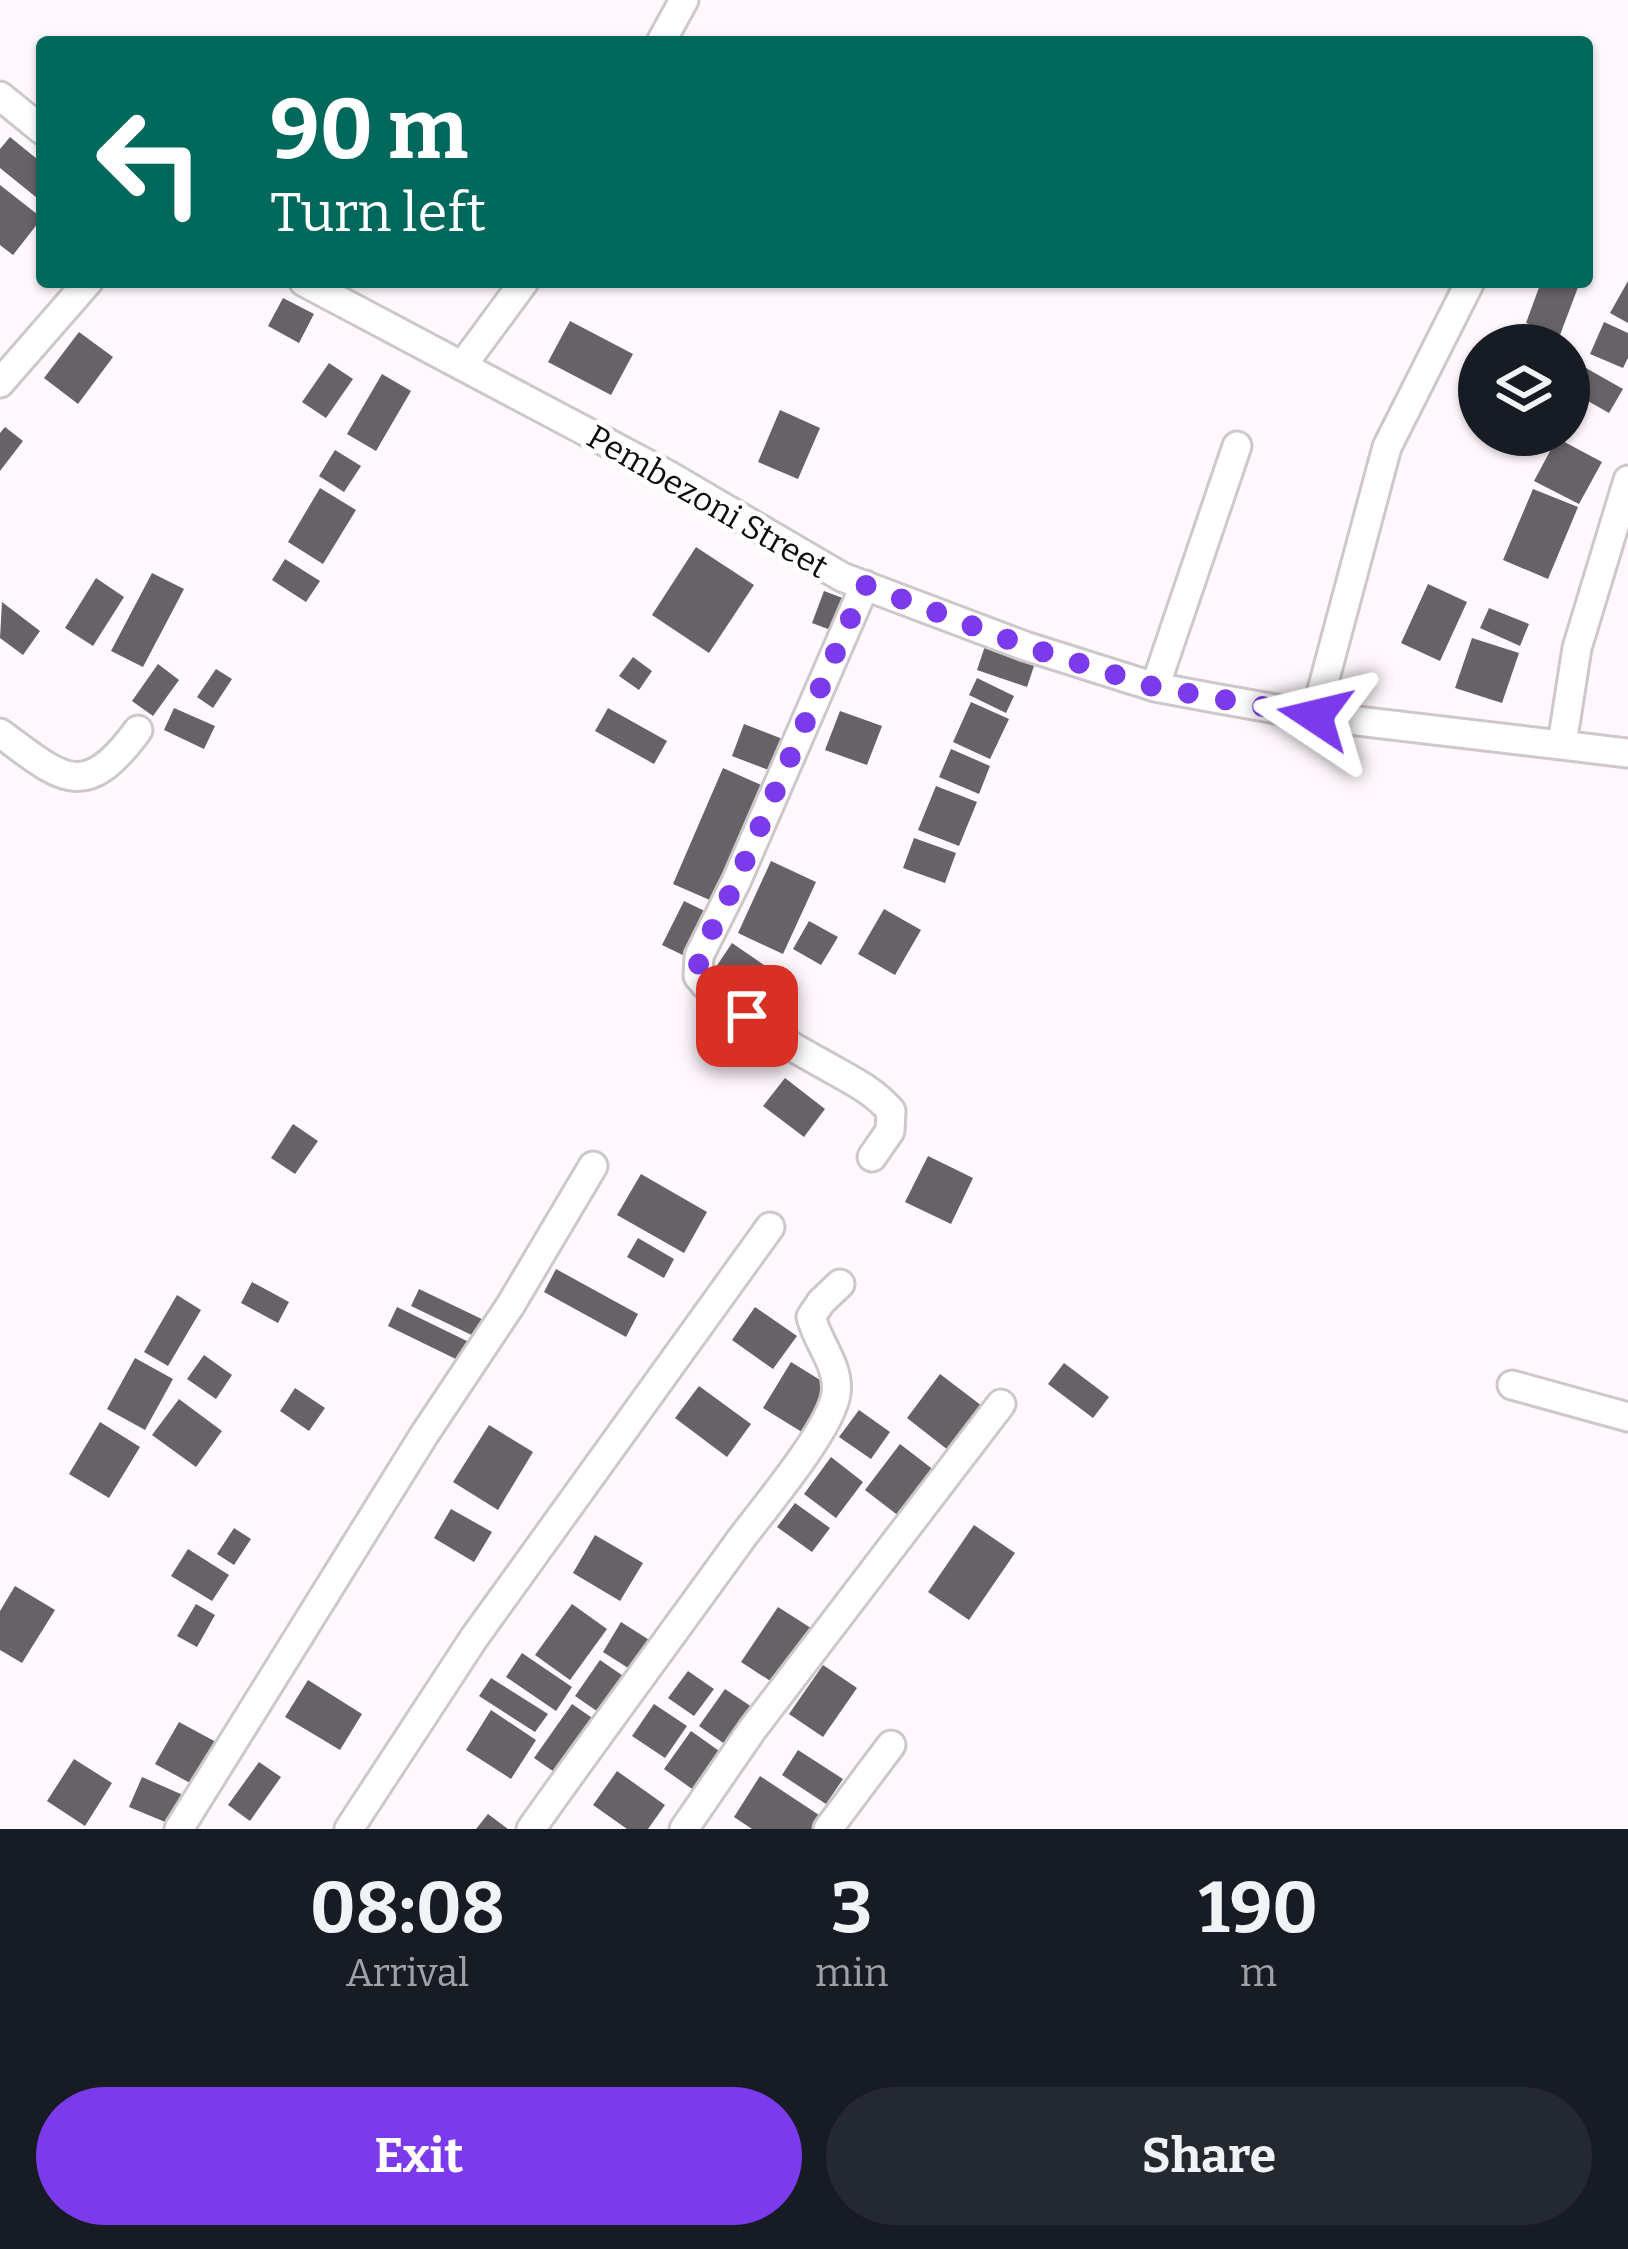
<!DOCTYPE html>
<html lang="en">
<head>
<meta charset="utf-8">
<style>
	body { margin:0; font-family:Bitter,serif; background:#242831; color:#f1f3f6; height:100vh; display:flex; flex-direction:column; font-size:45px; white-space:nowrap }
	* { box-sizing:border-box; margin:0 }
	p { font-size:39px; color:#9ea1a6 }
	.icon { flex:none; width:66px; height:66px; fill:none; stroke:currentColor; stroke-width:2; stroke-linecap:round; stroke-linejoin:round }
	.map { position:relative; height:1829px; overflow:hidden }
	.details { display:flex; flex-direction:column; background:#171b24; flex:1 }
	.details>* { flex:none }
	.hud { position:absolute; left:36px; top:36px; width:1557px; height:252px; border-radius:12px; box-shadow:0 3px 9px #0004; background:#00695c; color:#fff; overflow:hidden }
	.buttons { position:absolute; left:1458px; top:324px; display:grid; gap:24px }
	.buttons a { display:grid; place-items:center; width:132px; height:132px; border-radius:50%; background:#171b24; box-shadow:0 3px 9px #0004; font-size:60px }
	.pin { position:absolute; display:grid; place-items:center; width:102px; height:102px; color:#fff; margin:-51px; border-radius:24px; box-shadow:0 6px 18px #0006 }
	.me { position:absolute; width:132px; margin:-66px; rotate:280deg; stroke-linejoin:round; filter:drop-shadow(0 0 9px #0008) }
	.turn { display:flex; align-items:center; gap:42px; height:252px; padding:0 36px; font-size:54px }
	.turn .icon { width:156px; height:156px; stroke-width:2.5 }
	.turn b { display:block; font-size:84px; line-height:102px }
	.eta { display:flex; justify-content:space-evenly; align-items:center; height:204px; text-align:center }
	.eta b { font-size:72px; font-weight:700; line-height:84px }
	.action { display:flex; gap:24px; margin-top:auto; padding:24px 36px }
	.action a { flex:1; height:138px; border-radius:72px; background:#7c3aed; color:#fff; font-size:48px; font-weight:700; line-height:138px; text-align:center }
	.action a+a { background:#242831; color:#f1f3f6 }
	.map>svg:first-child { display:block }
	.building { fill:#676266 }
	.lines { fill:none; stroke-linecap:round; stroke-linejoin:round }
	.street-casing { stroke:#cec7cc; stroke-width:33 }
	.street { stroke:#fff; stroke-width:27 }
	.route { stroke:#7c3aed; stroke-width:21; stroke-dasharray:0 37.8 }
	.labels { text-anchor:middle; stroke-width:10; stroke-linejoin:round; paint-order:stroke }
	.street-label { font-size:33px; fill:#100d0f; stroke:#fff }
</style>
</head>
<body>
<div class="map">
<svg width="1628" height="1829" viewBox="0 0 1628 1829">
	<rect width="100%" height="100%" fill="#fff8fd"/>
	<!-- building -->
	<path class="building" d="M10 137 42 163V202L0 168V149Z
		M0 185 42 218 13 255 0 245Z
		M1628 281V323L1610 313Z
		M1541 282H1580L1560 335 1526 323Z
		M283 298 314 314 299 343 268 326Z
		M570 321 633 354 611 395 548 362Z
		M1604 322 1628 333V358L1623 368 1590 354Z
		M79 332 113 357 78 404 44 378Z
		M329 363 353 379 326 418 302 402Z
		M1586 368 1623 389 1609 413 1572 392Z
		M382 374 411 391 376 451 347 434Z
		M780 410 820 428 798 479 758 462Z
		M5 427 23 441 0 471V433Z
		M1557 438 1602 462 1579 504 1534 481Z
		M335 450 361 466 344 492 319 476Z
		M320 488 356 510 323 564 288 542Z
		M1533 489 1578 507 1548 579 1503 560Z
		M696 547 754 585 709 653 652 615Z
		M285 559 320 581 306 602 272 580Z
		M152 573 184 589 143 667 111 651Z
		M96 578 124 597 93 646 65 628Z
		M1428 584 1467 602 1440 661 1401 643Z
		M824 591 848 600 836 632 812 623Z
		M2 602 40 631 23 655 0 638Z
		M1489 608 1529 624 1520 646 1480 628Z
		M1472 638 1519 653 1502 703 1455 688Z
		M985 646 1035 663 1027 687 977 670Z
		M633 657 652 671 639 690 619 676Z
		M158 664 179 680 153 716 132 701Z
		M216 669 232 679 213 708 197 697Z
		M977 678 1014 696 1006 713 969 695Z
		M971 702 1009 719 990 759 953 742Z
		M174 708 215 726 204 749 164 730Z
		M608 708 667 741 654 764 595 731Z
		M840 711 882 726 867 765 825 750Z
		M744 724 788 741 776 773 732 756Z
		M951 749 990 766 979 794 939 777Z
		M723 768 770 789 719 904 673 884Z
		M936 786 977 802 959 846 918 830Z
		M914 838 956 853 945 883 903 868Z
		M771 861 816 882 783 954 738 933Z
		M684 901 713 915 691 959 662 945Z
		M884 909 921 930 895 975 858 954Z
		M809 921 838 937 821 965 793 949Z
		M732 943 767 967 746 997 712 973Z
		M785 1078 825 1109 804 1137 763 1106Z
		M293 1124 318 1141 295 1174 271 1158Z
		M928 1156 973 1178 951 1224 905 1202Z
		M641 1174 707 1212 684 1253 617 1215Z
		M638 1238 674 1259 664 1278 627 1257Z
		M556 1269 638 1314 626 1337 544 1292Z
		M252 1282 289 1302 278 1323 241 1303Z
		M419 1289 488 1322 480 1339 411 1306Z
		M177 1295 201 1310 168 1366 144 1352Z
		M397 1307 473 1344 464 1363 388 1326Z
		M755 1307 797 1336 773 1369 732 1340Z
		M204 1355 232 1375 216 1399 187 1379Z
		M135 1358 173 1379 145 1430 107 1409Z
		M791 1362 833 1388 805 1434 763 1408Z
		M1064 1363 1109 1397 1093 1418 1048 1384Z
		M940 1374 982 1406 948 1450 907 1418Z
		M699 1386 751 1424 727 1457 675 1418Z
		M295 1388 325 1408 309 1431 280 1411Z
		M179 1399 222 1431 196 1467 152 1435Z
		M859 1410 890 1432 871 1459 839 1437Z
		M100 1422 140 1447 109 1498 69 1474Z
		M489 1425 533 1452 498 1510 453 1482Z
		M900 1444 939 1474 904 1520 865 1490Z
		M831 1457 863 1482 836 1518 804 1494Z
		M795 1503 830 1528 812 1552 777 1527Z
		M451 1509 492 1532 474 1562 434 1538Z
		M974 1525 1015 1553 969 1620 928 1592Z
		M234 1528 251 1539 234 1565 217 1554Z
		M595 1535 643 1563 620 1601 573 1573Z
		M188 1549 229 1575 212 1601 171 1576Z
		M15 1586 55 1610 22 1663 0 1650V1611Z
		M196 1604 215 1615 197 1647 177 1636Z
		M572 1604 607 1629 570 1680 535 1655Z
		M778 1607 814 1630 778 1686 741 1662Z
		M621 1622 654 1643 636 1673 603 1652Z
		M522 1653 572 1687 556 1711 506 1677Z
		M600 1660 632 1682 607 1718 575 1696Z
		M823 1665 857 1688 823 1737 789 1714Z
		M688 1671 714 1689 694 1716 668 1698Z
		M491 1678 548 1714 535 1732 479 1696Z
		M308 1680 362 1714 340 1750 285 1717Z
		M725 1689 758 1711 732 1749 699 1726Z
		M572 1704 601 1724 563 1778 534 1758Z
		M654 1704 687 1726 665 1758 632 1736Z
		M491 1710 536 1740 511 1779 466 1750Z
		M179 1722 216 1742 192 1784 155 1764Z
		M691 1731 729 1758 702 1796 664 1769Z
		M798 1750 843 1779 826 1804 782 1775Z
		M74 1759 112 1783 85 1826 47 1801Z
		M259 1762 281 1777 250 1821 228 1805Z
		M617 1771 665 1805 648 1829H627L593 1805Z
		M760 1776 822 1817 815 1829H752L734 1817Z
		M142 1777 183 1795 170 1824 129 1807Z
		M488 1814 508 1829H476Z"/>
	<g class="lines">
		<defs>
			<path id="street" d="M661 42 684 0
				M0 96 42 130
				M304 282 668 475 842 577 1025 646 1155 687 1214 698 1315 716 1628 753
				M462 366 524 282
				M0 383 88 282
				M865 585 736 882 699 956 698 976C726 1012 789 1045 830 1068 853 1081 874 1091 891 1111L890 1131 872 1157
				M1155 687 1237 446
				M1315 716 1387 447 1470 282
				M0 733C61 778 84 804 138 730
				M1562 744 1577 648 1628 480
				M1512 1385 1628 1417
				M179 1829 424 1435 510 1306 593 1166
				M349 1829 474 1638 770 1227
				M531 1829C600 1732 671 1636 741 1539 765 1507 831 1429 836 1394 840 1366 818 1344 811 1317L821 1302 840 1284
				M684 1829 752 1730 1001 1404
				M828 1829 891 1745"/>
		</defs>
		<!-- street casing -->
		<use href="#street" class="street-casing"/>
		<!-- street -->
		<use href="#street" class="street"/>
	</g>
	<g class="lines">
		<!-- route -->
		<path class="route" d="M747 1016 710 990 698 976 699 956 736 882 865 585 1025 646 1154 687 1315 716"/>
	</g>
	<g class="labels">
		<!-- street labels -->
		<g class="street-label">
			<text transform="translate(708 501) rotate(30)" y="12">Pembezoni Street</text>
		</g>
	</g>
</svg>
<div class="buttons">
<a><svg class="icon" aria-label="layers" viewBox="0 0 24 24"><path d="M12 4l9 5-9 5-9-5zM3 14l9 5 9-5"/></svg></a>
</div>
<div class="pin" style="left:747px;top:1016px;background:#d93025"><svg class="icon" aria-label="arrive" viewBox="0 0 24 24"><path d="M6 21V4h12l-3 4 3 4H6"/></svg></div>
<svg class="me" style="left:1315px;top:716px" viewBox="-20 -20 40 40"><path d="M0-17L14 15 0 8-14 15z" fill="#7c3aed" stroke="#fff" stroke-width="4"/></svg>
<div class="hud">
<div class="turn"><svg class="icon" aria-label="left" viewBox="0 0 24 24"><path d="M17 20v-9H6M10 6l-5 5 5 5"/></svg><div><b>90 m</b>Turn left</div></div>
</div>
</div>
<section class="details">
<div class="eta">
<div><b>08:08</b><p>Arrival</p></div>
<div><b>3</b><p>min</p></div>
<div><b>190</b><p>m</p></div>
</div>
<div class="action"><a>Exit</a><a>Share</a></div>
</section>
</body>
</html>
